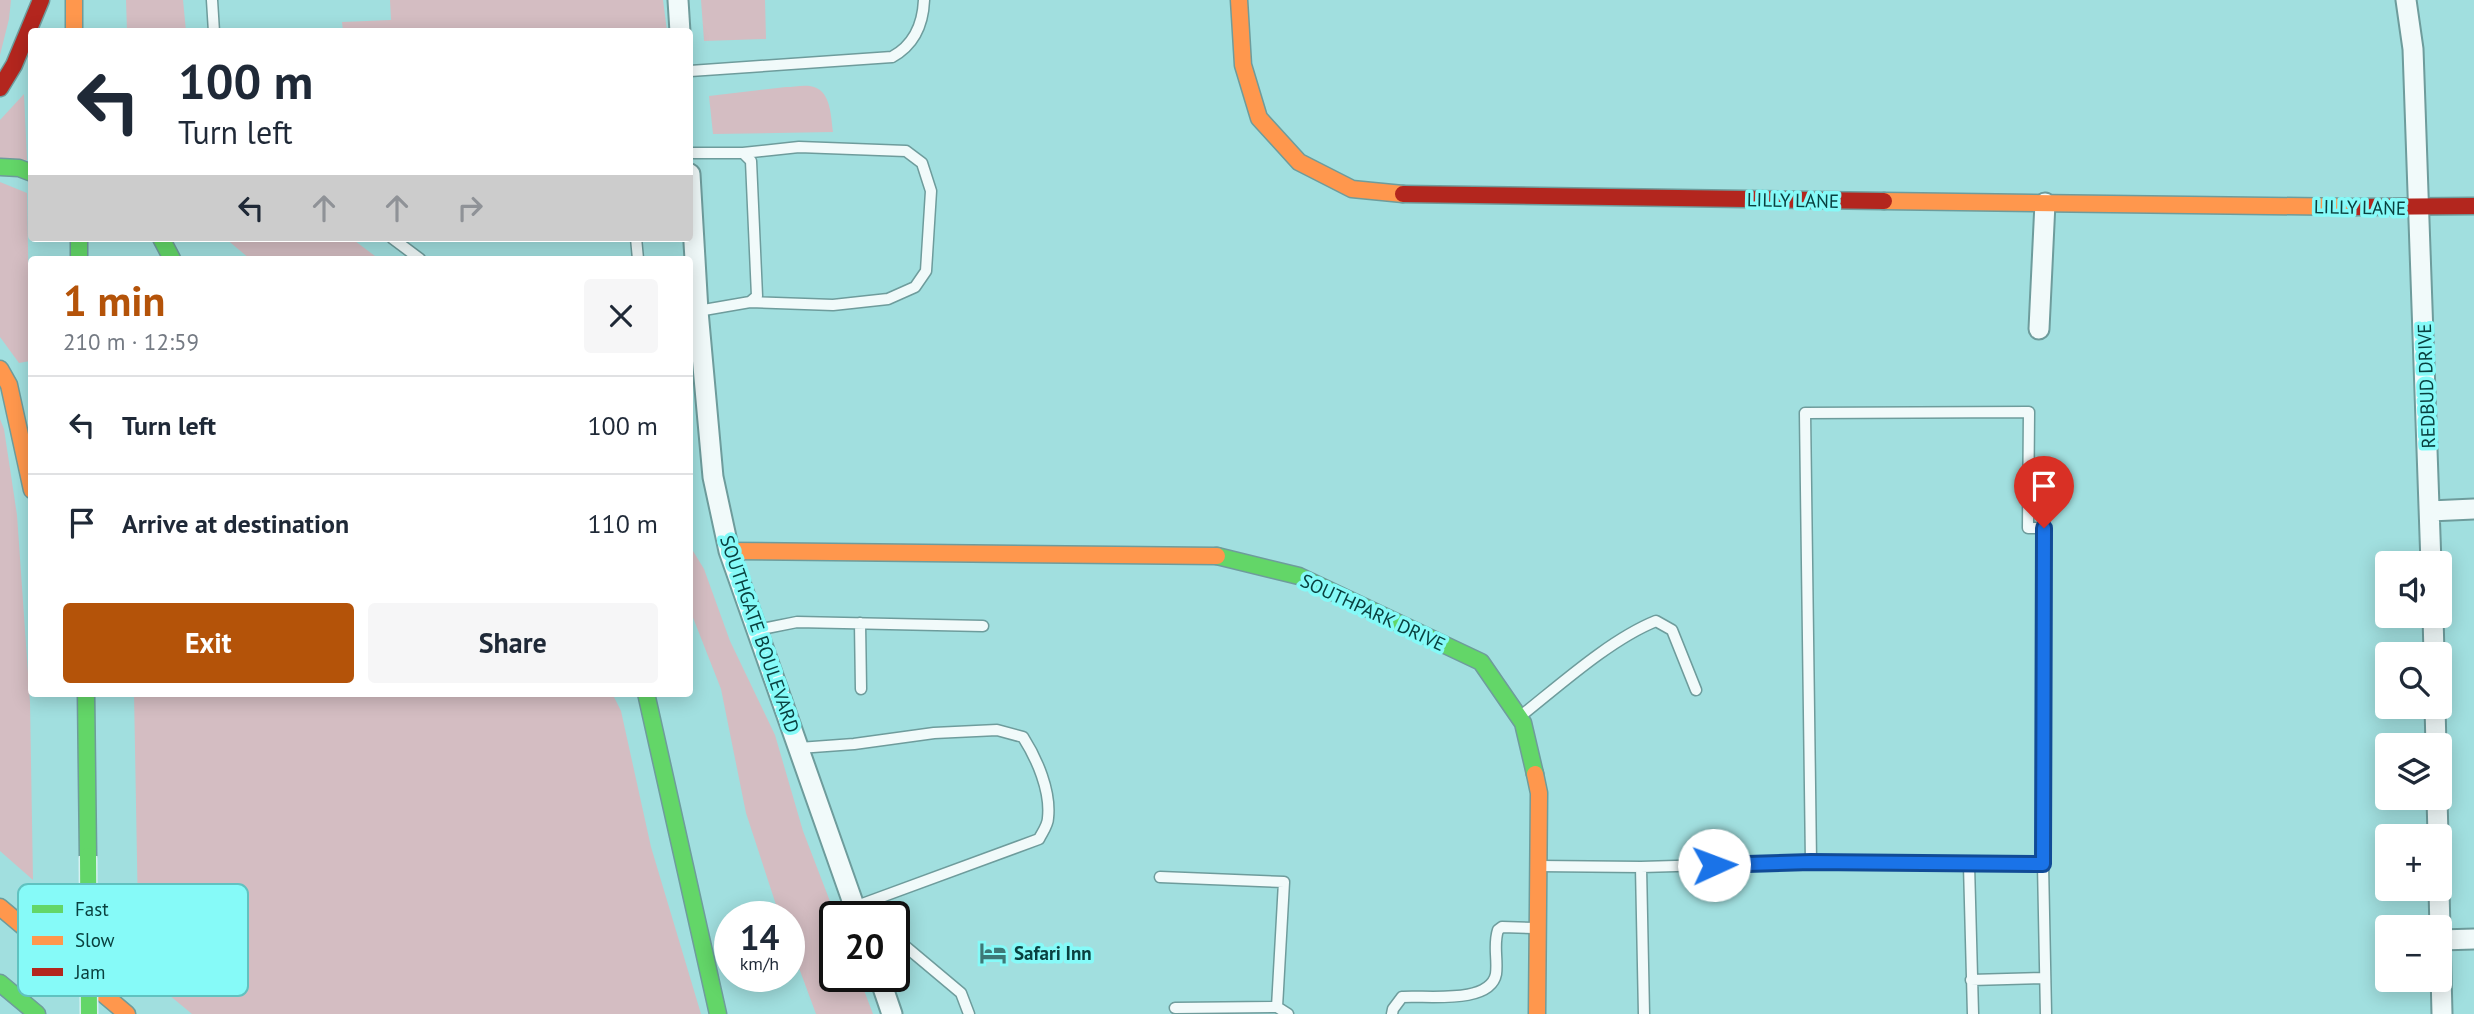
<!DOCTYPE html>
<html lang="en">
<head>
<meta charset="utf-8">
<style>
	body { margin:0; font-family:"PT Sans",sans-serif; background:#f6f6f7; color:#1f2937; height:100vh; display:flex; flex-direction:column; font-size:26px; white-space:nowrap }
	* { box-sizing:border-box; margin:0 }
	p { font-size:23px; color:#747a83 }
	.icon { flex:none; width:38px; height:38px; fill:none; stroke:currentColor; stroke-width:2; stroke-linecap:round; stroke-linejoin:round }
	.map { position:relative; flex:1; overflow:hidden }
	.panel { position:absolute; left:28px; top:256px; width:665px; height:441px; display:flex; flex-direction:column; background:#fff; border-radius:7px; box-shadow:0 4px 18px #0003 }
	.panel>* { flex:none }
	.top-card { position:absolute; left:28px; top:28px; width:665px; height:214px; border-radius:7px; box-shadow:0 4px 18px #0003; background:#fff; color:#1f2937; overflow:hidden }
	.buttons { position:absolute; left:2375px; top:551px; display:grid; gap:14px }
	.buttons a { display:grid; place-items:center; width:77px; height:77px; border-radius:7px; background:#fff; box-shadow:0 4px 18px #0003; font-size:35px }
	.speed { position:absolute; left:714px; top:901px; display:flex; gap:14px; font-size:35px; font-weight:700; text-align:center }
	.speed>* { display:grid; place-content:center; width:91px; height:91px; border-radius:50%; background:#fff; box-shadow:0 4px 18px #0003; line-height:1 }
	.speed small { font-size:18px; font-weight:400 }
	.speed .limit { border:4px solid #111; border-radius:10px; background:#fff; color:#111 }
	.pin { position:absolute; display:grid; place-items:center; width:60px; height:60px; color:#fff; margin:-72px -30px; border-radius:50% 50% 50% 0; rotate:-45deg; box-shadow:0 0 7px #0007 }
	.pin .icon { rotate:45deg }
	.me { position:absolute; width:77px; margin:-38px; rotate:88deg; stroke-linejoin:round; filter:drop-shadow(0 0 5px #0008) }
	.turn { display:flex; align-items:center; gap:24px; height:147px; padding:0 35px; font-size:32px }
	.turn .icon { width:91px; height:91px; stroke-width:2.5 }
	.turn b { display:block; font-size:49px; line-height:60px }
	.lanes { display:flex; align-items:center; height:66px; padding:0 35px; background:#0003; justify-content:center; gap:35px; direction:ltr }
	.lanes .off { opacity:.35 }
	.round { display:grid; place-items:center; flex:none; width:74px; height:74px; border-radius:7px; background:#f6f6f7 }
	.overview { display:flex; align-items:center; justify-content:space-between; height:119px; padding:0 35px }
	h1 { font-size:42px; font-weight:800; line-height:52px; color:#b45309 }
	.action { display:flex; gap:14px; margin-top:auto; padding:14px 35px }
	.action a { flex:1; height:80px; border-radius:7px; background:#b45309; color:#fff; font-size:28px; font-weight:800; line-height:80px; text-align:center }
	.action a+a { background:#f6f6f7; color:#1f2937 }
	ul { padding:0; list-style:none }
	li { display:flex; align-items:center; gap:21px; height:98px; padding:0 35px; border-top:2px solid #e0e1e3 }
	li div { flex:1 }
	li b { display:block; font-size:26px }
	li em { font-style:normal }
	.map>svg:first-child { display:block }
	.green { fill:#d4bdc2 }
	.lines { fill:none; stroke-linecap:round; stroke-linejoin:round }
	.lane-casing { stroke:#6e9c9c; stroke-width:13 }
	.street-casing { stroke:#6e9c9c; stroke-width:23 }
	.fast-casing { stroke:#6e9c9c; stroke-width:19 }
	.slow-casing { stroke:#6e9c9c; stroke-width:19 }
	.jam-casing { stroke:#6e9c9c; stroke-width:19 }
	.lane { stroke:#f1fafa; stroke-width:10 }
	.street { stroke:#f1fafa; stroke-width:19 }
	.fast { stroke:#63d668; stroke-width:16 }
	.slow { stroke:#ff974d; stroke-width:16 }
	.jam { stroke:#b3261e; stroke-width:16 }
	.fast-bridge-casing { stroke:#d5f1f1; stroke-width:19; stroke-linecap:butt }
	.fast-bridge { stroke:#63d668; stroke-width:16 }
	.route-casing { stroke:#114b97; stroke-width:18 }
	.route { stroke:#1a73e8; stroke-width:12 }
	.labels { text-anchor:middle; stroke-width:7; stroke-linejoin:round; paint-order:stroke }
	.street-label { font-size:19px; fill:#09403f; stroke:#86faf8 }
	.poi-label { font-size:19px; font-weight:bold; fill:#09403f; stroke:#86faf8; text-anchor:start }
	.key { fill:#86faf8; stroke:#60c2c0; stroke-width:2 }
	.key-label { font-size:19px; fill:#09403f }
</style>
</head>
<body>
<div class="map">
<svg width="2474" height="1014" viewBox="0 0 2474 1014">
	<rect width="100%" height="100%" fill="#a1dfdf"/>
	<!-- green -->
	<path class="green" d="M0 0H11L9 19 0 55Z
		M126 0H183L186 31H127Z
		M390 0H663L667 31H343L342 22 391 20Z
		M701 0H765L766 39 704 41Z
		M786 87C794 87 806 84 814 87 831 92 831 117 833 132L713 134 709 96Z
		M24 94 27 160H0V120Z
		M0 182 27 193 30 361 19 363 0 337Z
		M225 238H351L379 259H250Z
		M0 419 4 429 17 515 30 702 33 880 0 851Z
		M690 546 704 569 730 641 775 735 803 831 836 917 835 976 859 977 873 1014H816L789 941V917H780L746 813 721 689 690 610Z
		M134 693H612L621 711 651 847 701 1014H192L139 970Z"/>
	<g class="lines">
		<defs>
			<path id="lane" d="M212 0 214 32
				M690 71 892 57C914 45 923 24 924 0
				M690 153H743L751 161 757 296 750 302 698 311
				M743 153 799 147 906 151 922 163 931 191 926 271 915 287 888 299 833 305 750 302
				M392 238 420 259
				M636 238 638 259
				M860 623 861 689
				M757 630 797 622 983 626
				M1522 715C1561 684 1611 639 1656 621L1672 630 1696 690
				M799 748 854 744 934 733 997 730 1023 737C1037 759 1051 791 1048 818 1048 825 1042 833 1039 839L854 907
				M2043 864 2046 1014
				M1969 865 1973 1014
				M1539 866 1641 867 1811 862 2043 864 2044 528H2028L2029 412 1805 413 1811 862
				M1641 867 1644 1014
				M1160 877 1284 882 1277 1007 1288 1014
				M894 942 899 941 961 993 969 1014
				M1971 980 2045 978
				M1175 1008 1277 1007
				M1392 1014 1393 1009 1402 997C1425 995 1490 1005 1496 974 1498 959 1493 945 1498 930L1502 927 1534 928"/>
			<path id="street" d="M678 0 680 32
				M2406 0 2413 49 2431 564
				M690 174 698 311 713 477 729 551 858 917
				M2039 329 2045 203
				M2430 511 2474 509
				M2433 616 2434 654
				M2435 707 2436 746
				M2437 798 2438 836
				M2439 889 2442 1014
				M2441 940 2474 939
				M879 976 892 1014"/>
			<path id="fast" d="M0 167 19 168 32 173
				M79 238V259
				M161 238 172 259
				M1217 556 1299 576 1481 662 1523 723 1535 774
				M86 693 88 856
				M646 693 718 1014
				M0 983 37 1014"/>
			<path id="slow" d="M74 0V32
				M1239 0 1243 65 1259 118 1299 162 1352 189 1403 194
				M1884 201 2355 207
				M0 369 9 385 32 490
				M729 551 1217 556
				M1535 774 1539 793 1537 1014
				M0 907 127 1014"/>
			<path id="jam" d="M0 88 14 65 41 0
				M1403 194 1884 201
				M2355 207 2474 206"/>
		</defs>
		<!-- lane casing -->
		<use href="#lane" class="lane-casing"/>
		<!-- street casing -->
		<use href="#street" class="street-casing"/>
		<!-- fast casing -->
		<use href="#fast" class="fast-casing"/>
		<!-- slow casing -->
		<use href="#slow" class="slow-casing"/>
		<!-- jam casing -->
		<use href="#jam" class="jam-casing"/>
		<!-- lane -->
		<use href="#lane" class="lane"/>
		<!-- street -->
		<use href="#street" class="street"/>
		<!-- fast -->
		<use href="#fast" class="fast"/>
		<!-- slow -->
		<use href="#slow" class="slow"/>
		<!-- jam -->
		<use href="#jam" class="jam"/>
		<defs>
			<path id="fast-bridge" d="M88 856 89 1014"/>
		</defs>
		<!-- fast-bridge casing -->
		<use href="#fast-bridge" class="fast-bridge-casing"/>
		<!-- fast-bridge -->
		<use href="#fast-bridge" class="fast-bridge"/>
	</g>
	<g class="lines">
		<defs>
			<path id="route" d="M1714 865 1811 862 2043 864 2044 528"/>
		</defs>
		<!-- route casing -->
		<use href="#route" class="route-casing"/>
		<!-- route -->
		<use href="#route" class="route"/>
	</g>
	<!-- icons -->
	<defs>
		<symbol id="hotel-bare" viewBox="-9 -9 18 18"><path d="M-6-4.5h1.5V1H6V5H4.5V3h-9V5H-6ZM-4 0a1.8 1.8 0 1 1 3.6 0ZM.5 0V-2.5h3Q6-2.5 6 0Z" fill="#3e7877" stroke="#86faf8" stroke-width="2.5" paint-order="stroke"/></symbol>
	</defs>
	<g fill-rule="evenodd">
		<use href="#hotel-bare" x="974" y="934" width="38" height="38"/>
	</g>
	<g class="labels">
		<!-- street labels -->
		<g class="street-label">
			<text transform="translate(1793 200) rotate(1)" y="7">LILLY LANE</text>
			<text transform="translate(2360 207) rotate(1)" y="7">LILLY LANE</text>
			<text transform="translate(2426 386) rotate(-92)" y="7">REDBUD DRIVE</text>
			<text transform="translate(1373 612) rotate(25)" y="7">SOUTHPARK DRIVE</text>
			<text transform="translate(760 634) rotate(71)" y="7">SOUTHGATE BOULEVARD</text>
		</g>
		<!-- poi labels -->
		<g class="poi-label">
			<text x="1014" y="960">Safari Inn</text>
		</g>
	</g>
	<!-- legend -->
	<rect x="18" y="884" width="230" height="112" rx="10" class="key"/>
	<rect x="32" y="905" width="31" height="8" fill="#63d668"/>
	<rect x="32" y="936" width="31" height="9" fill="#ff974d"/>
	<rect x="32" y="968" width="31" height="8" fill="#b3261e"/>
	<g class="key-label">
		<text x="75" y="916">Fast</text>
		<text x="75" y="947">Slow</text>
		<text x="75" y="979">Jam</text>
	</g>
</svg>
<div class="buttons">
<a><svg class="icon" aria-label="sound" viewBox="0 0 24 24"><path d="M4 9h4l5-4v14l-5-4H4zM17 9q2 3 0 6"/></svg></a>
<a><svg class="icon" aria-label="search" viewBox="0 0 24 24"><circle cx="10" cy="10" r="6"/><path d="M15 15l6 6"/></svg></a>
<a><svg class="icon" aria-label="layers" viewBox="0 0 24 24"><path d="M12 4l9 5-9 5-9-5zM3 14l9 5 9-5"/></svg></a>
<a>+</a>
<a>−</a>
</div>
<div class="speed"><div>14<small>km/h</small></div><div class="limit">20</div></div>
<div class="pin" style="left:2044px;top:528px;background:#d93025"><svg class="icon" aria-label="arrive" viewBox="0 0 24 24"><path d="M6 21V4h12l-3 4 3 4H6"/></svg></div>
<svg class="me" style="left:1714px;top:865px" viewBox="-20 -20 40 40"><circle r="19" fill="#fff"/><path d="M0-13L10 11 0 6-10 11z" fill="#1a73e8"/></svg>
<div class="top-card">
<div class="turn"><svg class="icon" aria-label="left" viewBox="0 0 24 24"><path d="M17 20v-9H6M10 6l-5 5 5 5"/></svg><div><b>100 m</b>Turn left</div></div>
<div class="lanes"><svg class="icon" aria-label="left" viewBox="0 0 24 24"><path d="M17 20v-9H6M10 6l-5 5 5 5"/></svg><svg class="icon off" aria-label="ahead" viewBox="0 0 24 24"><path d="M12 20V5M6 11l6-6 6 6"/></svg><svg class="icon off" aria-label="ahead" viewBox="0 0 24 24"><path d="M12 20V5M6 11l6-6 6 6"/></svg><svg class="icon off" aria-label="right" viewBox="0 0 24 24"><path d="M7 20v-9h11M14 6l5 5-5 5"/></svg></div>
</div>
<section class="panel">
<div class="overview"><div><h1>1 min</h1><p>210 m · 12:59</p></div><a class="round"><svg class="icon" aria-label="close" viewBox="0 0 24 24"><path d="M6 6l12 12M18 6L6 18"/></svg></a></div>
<ul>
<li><svg class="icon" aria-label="left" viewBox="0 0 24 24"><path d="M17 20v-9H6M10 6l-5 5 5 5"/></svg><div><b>Turn left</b></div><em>100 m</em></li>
<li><svg class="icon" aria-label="arrive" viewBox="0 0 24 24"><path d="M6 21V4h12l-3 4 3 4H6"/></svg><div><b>Arrive at destination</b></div><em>110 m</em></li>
</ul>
<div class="action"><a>Exit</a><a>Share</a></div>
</section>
</div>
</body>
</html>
